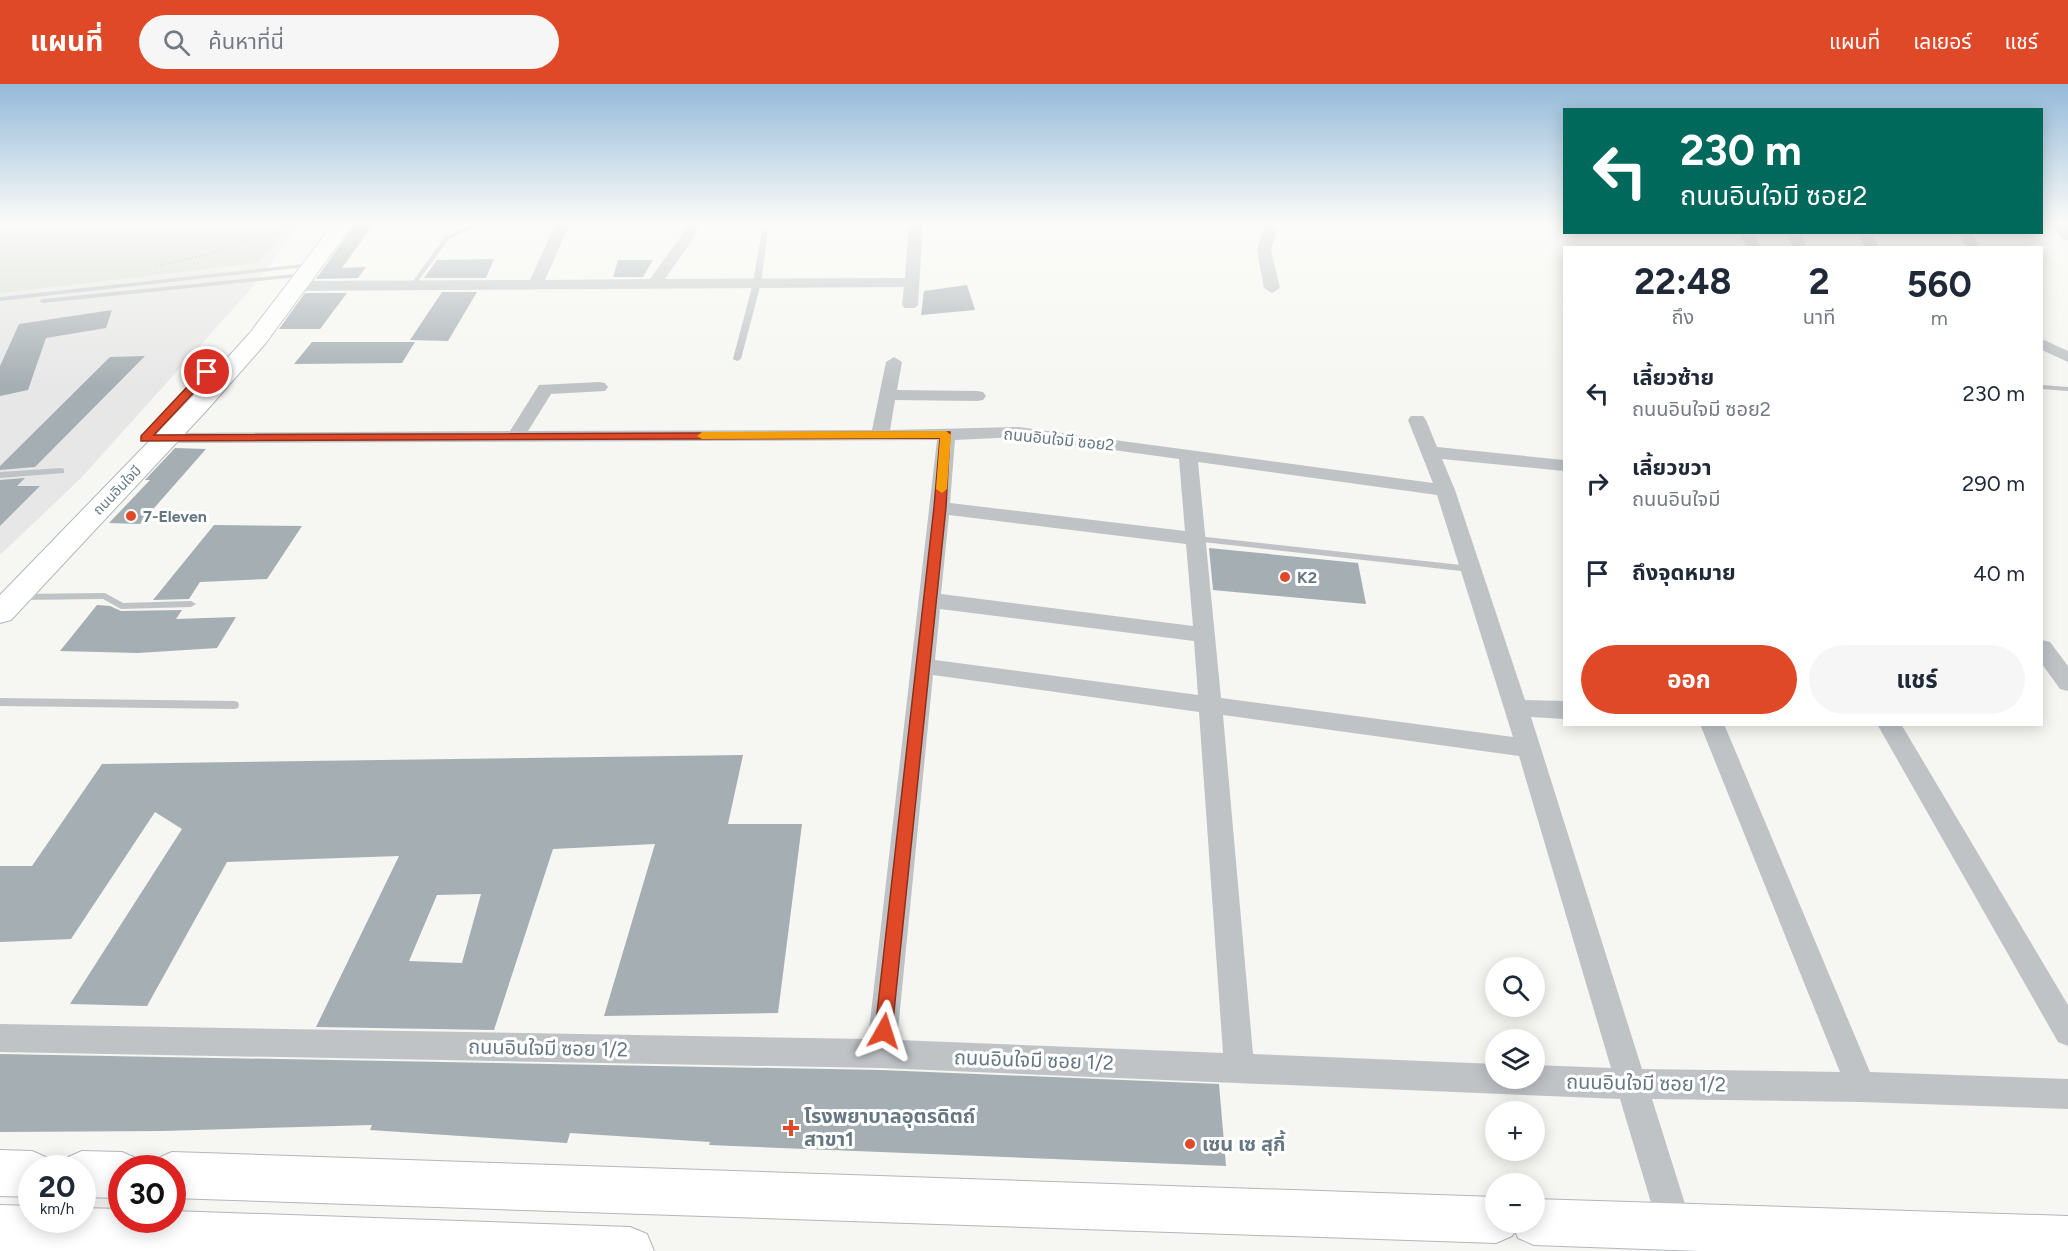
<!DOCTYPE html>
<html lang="th">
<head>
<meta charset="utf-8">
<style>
	body { margin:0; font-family:Figtree,"Noto Sans Thai",sans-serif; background:#f6f6f7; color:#1f2937; height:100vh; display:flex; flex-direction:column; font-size:22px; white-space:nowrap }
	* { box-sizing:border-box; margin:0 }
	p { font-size:20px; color:#747a83 }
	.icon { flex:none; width:33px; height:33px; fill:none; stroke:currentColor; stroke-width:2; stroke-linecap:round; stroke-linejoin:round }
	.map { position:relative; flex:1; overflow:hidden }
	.drawer { position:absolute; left:1563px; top:162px; width:480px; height:480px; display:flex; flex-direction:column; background:#fff; border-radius:0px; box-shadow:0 3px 15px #0003 }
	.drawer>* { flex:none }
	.guide { position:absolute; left:1563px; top:24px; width:480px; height:126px; border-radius:0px; box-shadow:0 3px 15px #0003; background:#00695c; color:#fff; overflow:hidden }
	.tools { position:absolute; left:1485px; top:873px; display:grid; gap:12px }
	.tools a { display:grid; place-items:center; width:60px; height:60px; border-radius:50%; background:#fff; box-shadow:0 3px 15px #0003; font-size:30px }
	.speed { position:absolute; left:18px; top:1071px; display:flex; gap:12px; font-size:30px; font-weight:700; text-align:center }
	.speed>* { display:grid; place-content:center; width:78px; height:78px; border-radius:50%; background:#fff; box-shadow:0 3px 15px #0003; line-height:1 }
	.speed small { font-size:15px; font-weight:400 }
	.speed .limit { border:9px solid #d22; background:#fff; color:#111 }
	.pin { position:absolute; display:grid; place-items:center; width:51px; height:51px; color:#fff; margin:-26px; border:3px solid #fff; border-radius:50%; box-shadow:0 2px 6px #0007 }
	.me { position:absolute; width:66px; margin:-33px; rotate:6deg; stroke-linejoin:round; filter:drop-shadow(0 0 4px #0008) }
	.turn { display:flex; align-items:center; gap:21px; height:126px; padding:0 18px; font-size:27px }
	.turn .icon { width:78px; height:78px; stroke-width:2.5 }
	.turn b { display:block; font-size:42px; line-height:51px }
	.eta { display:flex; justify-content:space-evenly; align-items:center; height:102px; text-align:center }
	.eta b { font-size:36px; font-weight:700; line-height:42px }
	.cta { display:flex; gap:12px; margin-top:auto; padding:12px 18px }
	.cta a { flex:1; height:69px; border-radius:36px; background:#e04928; color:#fff; font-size:24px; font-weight:700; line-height:69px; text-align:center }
	.cta a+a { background:#f6f6f7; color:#1f2937 }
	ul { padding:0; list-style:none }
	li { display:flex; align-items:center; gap:18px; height:90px; padding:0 18px }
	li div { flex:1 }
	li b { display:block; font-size:22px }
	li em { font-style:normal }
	header { display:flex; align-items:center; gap:36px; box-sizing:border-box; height:84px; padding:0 30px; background:#e04928; color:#fff }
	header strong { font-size:28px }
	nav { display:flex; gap:33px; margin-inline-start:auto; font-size:21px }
	.search { width:420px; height:54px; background:#f6f6f7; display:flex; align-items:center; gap:15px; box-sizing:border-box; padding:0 21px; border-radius:33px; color:#747a83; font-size:22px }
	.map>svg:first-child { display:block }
	.built { fill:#e6e7e6 }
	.green { fill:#d5dbd2 }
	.building { fill:#a5aeb3; fill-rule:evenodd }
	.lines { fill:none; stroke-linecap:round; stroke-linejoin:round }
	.secondary-casing { stroke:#b1b7bb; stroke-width:2 }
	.path { stroke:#b9bcbe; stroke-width:2; stroke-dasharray:2 2; stroke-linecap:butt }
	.lane { fill:#bfc3c6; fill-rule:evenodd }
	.street { fill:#bfc3c6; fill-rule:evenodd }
	.secondary { fill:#fff; fill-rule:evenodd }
	.route { fill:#e04928; stroke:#922f1a; stroke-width:1.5 }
	.slow { fill:#f59e0b }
	.poi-dot { fill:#e04928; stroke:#fff; stroke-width:2 }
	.labels { text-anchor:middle; stroke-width:6; stroke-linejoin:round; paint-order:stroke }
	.far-street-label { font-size:14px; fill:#657783; stroke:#fff }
	.street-label { font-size:16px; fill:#657783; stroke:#fff }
	.poi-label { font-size:16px; font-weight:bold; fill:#657783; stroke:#fff; text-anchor:start }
	.near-street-label { font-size:20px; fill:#657783; stroke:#fff }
	.near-poi-label { font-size:20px; font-weight:bold; fill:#657783; stroke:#fff; text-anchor:start }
</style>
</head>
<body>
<header>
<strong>แผนที่</strong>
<div class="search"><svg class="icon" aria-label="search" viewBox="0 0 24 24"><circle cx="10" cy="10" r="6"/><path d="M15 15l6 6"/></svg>ค้นหาที่นี่</div>
<nav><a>แผนที่</a><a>เลเยอร์</a><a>แชร์</a></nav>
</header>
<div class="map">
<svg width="2068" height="1167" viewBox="0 0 2068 1167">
	<rect width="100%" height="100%" fill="#f6f6f2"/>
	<!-- built -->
	<path class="built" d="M0 139H302L250 206 81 394 0 471Z"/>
	<!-- green -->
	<path class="green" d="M0 139H291L258 179 0 209Z"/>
	<!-- building -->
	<path class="building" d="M356 139H374L342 184 366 183 358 194 316 195Z
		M494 175 486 194H424L437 176Z
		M618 176H653L643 193H613Z
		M967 201 975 226 921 231 924 207Z
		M442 208H477L448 257 410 256Z
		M305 209H347L320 245H279Z
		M112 226 106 244 46 254 28 306 0 312V282L19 240Z
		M312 258H415L402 279 294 280Z
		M145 272 35 383 0 386V382L110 273Z
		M175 364 206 365 140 440 109 439 150 396H145Z
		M25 394 17 402H40L0 442V396Z
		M214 441 302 442 267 495 200 498 189 515 153 516Z
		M1209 464 1358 479 1366 520 1213 506Z
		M97 521 110 522 121 527 182 526 176 535 236 533 217 564 138 569 60 567Z
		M743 671 728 740H802L778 929 604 932 655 760 553 765 494 946 316 943 399 772 227 778 147 922 70 920 182 745 155 728 71 855 0 858V782H32L102 680ZM481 810 462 879 409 877 437 811Z
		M0 970 881 986 1219 1000 1226 1082 709 1061 710 1058 570 1049 567 1059 370 1046 372 1041 162 1047 0 1048Z"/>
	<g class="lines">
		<defs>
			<path id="secondary" d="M334 139H354L265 260 207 326 11 536 0 539V511L189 316 249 250Z
				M0 1066 32 1067 48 1074 52 1084H32V1113L0 1112Z
				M82 1067 122 1068 138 1075 142 1084H122V1114L82 1113V1084H62L66 1074Z
				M172 1068 1496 1113V1138H1534V1115L2068 1132V1167H1701L1534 1161 1518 1154 1515 1147 1512 1152 1496 1159 172 1114V1084H152L156 1075Z
				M0 1121 32 1122V1136H82V1124L122 1125V1136H172V1127L630 1143 647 1150 654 1167H0Z"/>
		</defs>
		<!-- secondary casing -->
		<use href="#secondary" class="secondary-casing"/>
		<!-- path -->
		<path class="path" d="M156 182 210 170 247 154 257 139"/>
		<!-- lane -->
		<path class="lane" d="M470 142 475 143 449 155 414 203H410V201L445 153Z
			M765 144 768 146 761 199 741 275 737 277 733 275 753 199 762 146Z
			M313 179 316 181 315 182 0 217V213Z
			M305 189 307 190V192L43 219 39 217 43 215Z
			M2042 301 2068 303V307L2042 305Z
			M61 384 64 385V389L0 394V388Z
			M1197 452 1470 482 1475 485 1470 488 1194 457 1192 455Z
			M105 509 123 519 191 517 196 520 191 523 121 525 103 515 19 516 14 513 19 510Z
			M0 614 234 617 238 618 239 621 238 624 234 625 0 622Z"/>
		<!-- street -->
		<path class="street" d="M556 139H570L545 196 650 195 681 152 685 139H699L695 152 665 195 905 194 909 139H923L918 221 915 224H905L902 221 904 203 297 207 289 202 297 197 530 196Z
			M1265 139H1279L1271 166 1280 204 1272 209 1264 204 1257 166Z
			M2050 139H2064L2068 143V156L2063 155Z
			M1739 148H1753L1761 164H1747Z
			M1786 148H1800L1807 164H1793Z
			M1857 148H1871L1879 164H1865Z
			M1957 148H1971L1981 164H1967Z
			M2042 255 2068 267V278L2042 266Z
			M894 273 902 278 897 306 977 307 983 308 986 312 983 316 977 317 895 316 890 346 1018 343 1433 399 1408 336 1411 332H1423L1426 336 1437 363 1564 376V387L1442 375 1455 406 1525 616 1564 617V635L1531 633 1642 985 1840 988 1700 640H1724L1870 988 2068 995V1025L1861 1018 1652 1015 1692 1142 1687 1154 1675 1159 1663 1154 1658 1142 1620 1015 881 984 0 968V940L868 955 937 356 166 359 160 358 157 354 160 350 166 349 510 347 539 301 599 298 605 299 608 303 605 307 551 310 528 347 872 346 886 278ZM1018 353 1179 375 1185 447 950 419 955 356ZM1198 378 1437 411 1513 653 1221 614ZM949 431 1186 460 1193 542 941 510ZM940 525 1194 557 1198 611 935 576ZM933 591 1199 628 1223 969 897 956ZM1223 631 1519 672 1611 984 1534 981V994H1496V980L1253 970Z
			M2042 556 2050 558 2068 582V607L2060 605 2042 580Z
			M1877 640H1901L2068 921V962L2058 958Z"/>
		<!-- secondary -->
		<use href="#secondary" class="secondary"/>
	</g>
	<!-- sky -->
	<linearGradient id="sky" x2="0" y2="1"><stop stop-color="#94bada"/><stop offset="0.46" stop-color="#fbfbf9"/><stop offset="1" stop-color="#fbfbf9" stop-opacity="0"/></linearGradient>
	<rect width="2068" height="302" fill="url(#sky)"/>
	<!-- route -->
	<path class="route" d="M207 285 212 288 210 291 154 351 950 348 946 423 892 947 890 953 884 956 877 953 875 947 934 423 940 354 141 357V352L203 286Z"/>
	<!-- slow -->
	<path class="slow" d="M946 347 951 351 947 405 942 409 936 405 940 354 702 355 697 352 702 348Z"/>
	<!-- markers -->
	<g class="poi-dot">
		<circle cx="131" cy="432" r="6"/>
		<circle cx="1285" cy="493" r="6"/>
		<path d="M788 1035h6v6h6v6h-6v6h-6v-6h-6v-6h6z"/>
		<circle cx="1190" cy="1060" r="6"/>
	</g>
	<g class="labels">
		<!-- far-street labels -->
		<g class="far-street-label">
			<text transform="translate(117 406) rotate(-46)" y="5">ถนนอินใจมี</text>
		</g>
		<!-- street labels -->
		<g class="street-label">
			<text transform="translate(1059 355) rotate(6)" y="6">ถนนอินใจมี ซอย2</text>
		</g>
		<!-- poi labels -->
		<g class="poi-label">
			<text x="143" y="438">7-Eleven</text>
			<text x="1297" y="499">K2</text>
		</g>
		<!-- near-street labels -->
		<g class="near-street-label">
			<text transform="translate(548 964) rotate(1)" y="7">ถนนอินใจมี ซอย 1/2</text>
			<text transform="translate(1034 976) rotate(2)" y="7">ถนนอินใจมี ซอย 1/2</text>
			<text transform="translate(1646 999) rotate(1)" y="7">ถนนอินใจมี ซอย 1/2</text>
		</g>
		<!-- near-poi labels -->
		<g class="near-poi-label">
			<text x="804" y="1039">โรงพยาบาลอุตรดิตถ์<tspan x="804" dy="23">สาขา1</tspan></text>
			<text x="1202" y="1067">เซน เซ สุกี้</text>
		</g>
	</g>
</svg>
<div class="tools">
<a><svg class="icon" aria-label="search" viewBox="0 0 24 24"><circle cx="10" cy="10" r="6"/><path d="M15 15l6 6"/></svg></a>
<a><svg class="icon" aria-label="layers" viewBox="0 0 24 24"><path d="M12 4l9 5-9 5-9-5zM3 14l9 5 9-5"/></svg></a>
<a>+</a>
<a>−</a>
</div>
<div class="speed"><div>20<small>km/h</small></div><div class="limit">30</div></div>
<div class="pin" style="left:207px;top:288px;background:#d93025"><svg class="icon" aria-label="arrive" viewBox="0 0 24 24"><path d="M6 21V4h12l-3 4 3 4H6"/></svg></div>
<svg class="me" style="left:884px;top:947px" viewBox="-20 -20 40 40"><path d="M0-17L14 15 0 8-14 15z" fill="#e04928" stroke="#fff" stroke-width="4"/></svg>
<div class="guide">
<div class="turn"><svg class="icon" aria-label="left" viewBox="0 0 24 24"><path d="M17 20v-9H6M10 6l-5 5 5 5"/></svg><div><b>230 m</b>ถนนอินใจมี ซอย2</div></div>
</div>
<section class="drawer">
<div class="eta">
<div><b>22:48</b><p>ถึง</p></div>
<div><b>2</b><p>นาที</p></div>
<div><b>560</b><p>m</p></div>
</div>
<ul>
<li><svg class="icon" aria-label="left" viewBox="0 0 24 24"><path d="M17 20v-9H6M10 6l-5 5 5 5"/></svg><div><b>เลี้ยวซ้าย</b><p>ถนนอินใจมี ซอย2</p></div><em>230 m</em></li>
<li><svg class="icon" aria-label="right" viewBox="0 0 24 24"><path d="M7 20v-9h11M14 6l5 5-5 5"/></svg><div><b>เลี้ยวขวา</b><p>ถนนอินใจมี</p></div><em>290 m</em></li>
<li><svg class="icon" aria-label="arrive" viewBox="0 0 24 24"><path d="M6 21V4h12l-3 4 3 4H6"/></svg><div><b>ถึงจุดหมาย</b></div><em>40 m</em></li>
</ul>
<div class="cta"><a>ออก</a><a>แชร์</a></div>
</section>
</div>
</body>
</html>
